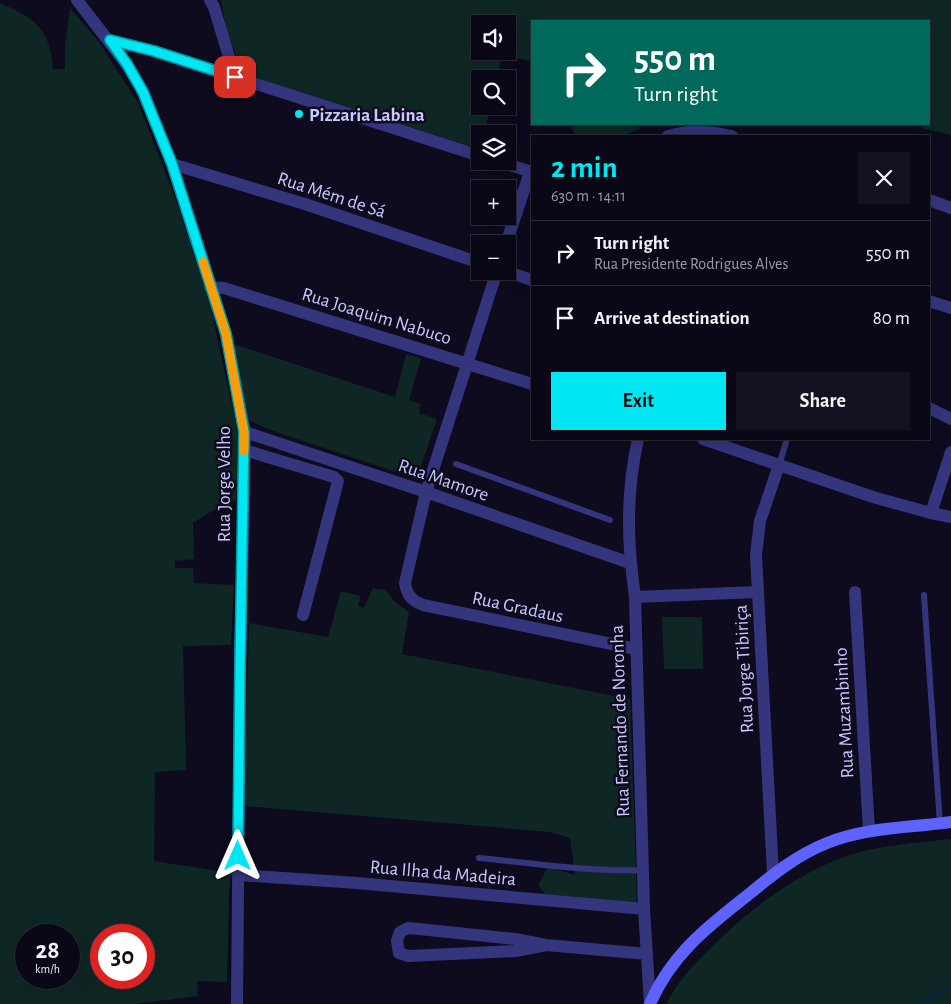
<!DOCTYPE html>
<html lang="en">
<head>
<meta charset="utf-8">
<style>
	body { margin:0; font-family:"Alegreya Sans",sans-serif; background:#13111f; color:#f1f3f6; height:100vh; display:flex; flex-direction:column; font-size:19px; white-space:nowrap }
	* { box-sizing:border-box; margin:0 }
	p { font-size:16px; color:#999aa1 }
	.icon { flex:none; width:28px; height:28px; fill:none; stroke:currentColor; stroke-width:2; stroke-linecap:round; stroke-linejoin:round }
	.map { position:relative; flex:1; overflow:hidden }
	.sheet { position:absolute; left:531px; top:135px; width:399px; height:305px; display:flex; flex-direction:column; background:#0a0816; border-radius:0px; box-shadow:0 5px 20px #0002,0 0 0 1px #2a2935 }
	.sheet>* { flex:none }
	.guide { position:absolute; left:531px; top:20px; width:399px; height:105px; border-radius:0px; box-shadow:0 5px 20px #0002,0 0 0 1px #2a2935; background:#00695c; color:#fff; overflow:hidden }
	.buttons { position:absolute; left:471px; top:15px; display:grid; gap:10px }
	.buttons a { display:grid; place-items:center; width:45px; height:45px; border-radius:0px; background:#0a0816; box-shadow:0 5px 20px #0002,0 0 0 1px #2a2935; font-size:25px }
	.speed { position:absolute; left:15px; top:924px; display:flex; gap:10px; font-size:25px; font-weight:700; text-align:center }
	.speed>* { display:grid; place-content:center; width:65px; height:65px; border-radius:50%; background:#0a0816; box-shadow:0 5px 20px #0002,0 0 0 1px #2a2935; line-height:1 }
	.speed small { font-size:12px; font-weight:400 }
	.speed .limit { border:8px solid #d22; background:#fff; color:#111 }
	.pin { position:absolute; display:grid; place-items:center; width:42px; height:42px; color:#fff; margin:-21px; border-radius:10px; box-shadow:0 2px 8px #0006 }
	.me { position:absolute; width:55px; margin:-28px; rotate:0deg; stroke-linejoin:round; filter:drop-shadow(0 0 4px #0008) }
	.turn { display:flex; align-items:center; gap:18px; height:105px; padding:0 20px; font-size:22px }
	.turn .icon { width:65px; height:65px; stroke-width:2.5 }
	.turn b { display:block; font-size:35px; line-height:42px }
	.round { display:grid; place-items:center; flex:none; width:52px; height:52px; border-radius:0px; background:#13111f }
	.overview { display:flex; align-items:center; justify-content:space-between; height:85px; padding:0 20px }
	h1 { font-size:30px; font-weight:600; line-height:38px; color:#00e6f2 }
	.button { display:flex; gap:10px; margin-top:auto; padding:10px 20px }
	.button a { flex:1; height:58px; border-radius:0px; background:#00e6f2; color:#111; font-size:20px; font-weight:600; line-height:58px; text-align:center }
	.button a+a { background:#13111f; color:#f1f3f6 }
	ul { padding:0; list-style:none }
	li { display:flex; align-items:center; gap:15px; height:65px; padding:0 20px; border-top:1px solid #2a2935 }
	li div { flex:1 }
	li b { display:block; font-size:19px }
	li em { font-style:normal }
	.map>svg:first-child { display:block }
	.green { fill:#0e2725; fill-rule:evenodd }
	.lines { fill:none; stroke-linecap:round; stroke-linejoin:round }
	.stream { stroke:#0a2241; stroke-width:3 }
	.service { stroke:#34357d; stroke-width:6 }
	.minor { stroke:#34357d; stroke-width:12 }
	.secondary { stroke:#5e62ff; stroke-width:12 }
	.route-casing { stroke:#00969d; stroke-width:12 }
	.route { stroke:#00e6f2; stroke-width:9 }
	.slow { stroke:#f59e0b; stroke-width:9 }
	.poi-dot { fill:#00e6f2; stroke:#0d0b1d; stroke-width:2 }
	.labels { text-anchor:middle; stroke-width:5; stroke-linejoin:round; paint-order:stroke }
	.poi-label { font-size:19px; font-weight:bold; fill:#cac7ff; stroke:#0d0b1d; text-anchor:start }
	.street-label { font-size:19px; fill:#cac7ff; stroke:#0d0b1d }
</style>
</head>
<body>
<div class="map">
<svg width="951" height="1004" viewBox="0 0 951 1004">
	<rect width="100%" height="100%" fill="#0d0b1d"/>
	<!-- green -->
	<path class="green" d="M221 0H951V135L922 128 919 124H929V21H532V61L502 56 497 79H480V106H491L484 134H480V145L473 147 245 74 242 71 226 29ZM480 24H508V51H480Z
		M0 3C35 18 50 28 53 69H65V46L70 8 99 42 138 103 175 197 209 300 237 430 239 453 236 500 212 511 193 523 194 559 175 561V568H193L194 583 234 585 231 645 183 646 186 770 155 772 154 861 231 873 229 893 227 982 197 981 198 996 135 1004H0ZM26 935H69V978H26ZM101 935H144V978H101Z
		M570 124H638L640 129 622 136H575Z
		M233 344 395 397 406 354 421 358 409 400 421 404 419 413 437 419 419 472 412 477 408 476 279 433 254 423 247 418Z
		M373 588 386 590 394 601 409 612 402 654 630 699 637 903 545 894 538 885 548 867 575 875 570 838 550 832 244 806 249 623 328 637 341 591 361 596 358 606 364 608Z
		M662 617H702L703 669H664Z
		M951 839V1004H667C675 983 693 966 709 950 751 907 808 864 868 850 895 844 924 842 951 839Z"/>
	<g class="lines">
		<!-- stream -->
		<path class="stream" d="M920 1004 951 985"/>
		<!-- service -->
		<path class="service" d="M456 464 610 520
			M779 465 787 439
			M924 595 940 824
			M479 858C533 863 588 872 643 870"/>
		<!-- minor -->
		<path class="minor" d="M77 0 127 65 143 92 172 164 226 334 245 432 240 666 237 1004
			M210 0 214 7 235 77
			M110 40 154 51 480 156
			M668 136C692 129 708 131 732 136
			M497 161 532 172
			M172 164 305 204 480 263
			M929 200 951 208
			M506 244 530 172
			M497 271 426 492 405 583C407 595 411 600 423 605L636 649
			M505 271 532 280
			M210 287 224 288 532 384
			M929 301 951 308
			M929 408 951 419
			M245 432 426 492 630 563
			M638 439C626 494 627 541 635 597L644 909 650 1004
			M703 439 873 497 931 513 951 517
			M244 450 334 477 338 481 303 615
			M931 513 951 452
			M855 592 869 831
			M635 597 757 592
			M773 874 756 555 760 521 779 465
			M238 875 357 883 644 909
			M546 945 516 951 408 956 399 953 397 941 400 932 408 928 419 929 515 939 546 945 647 954"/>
		<!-- secondary -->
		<path class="secondary" d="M650 1004C671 955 707 927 748 895 772 875 797 855 827 843 866 827 910 828 951 822"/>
	</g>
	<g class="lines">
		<defs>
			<path id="route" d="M235 77 154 51 110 40 127 64 143 92 172 164 226 334 244 432 240 666 238 856"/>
		</defs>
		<!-- route casing -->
		<use href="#route" class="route-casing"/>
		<!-- route -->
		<use href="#route" class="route"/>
		<!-- slow -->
		<path class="slow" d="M203 262 226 334 244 432V451"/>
	</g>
	<!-- markers -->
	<circle class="poi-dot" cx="299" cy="114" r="5"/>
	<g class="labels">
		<!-- poi labels -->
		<g class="poi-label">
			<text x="309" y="121">Pizzaria Labina</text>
		</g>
		<!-- street labels -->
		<g class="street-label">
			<text transform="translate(332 194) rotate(18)" y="7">Rua Mém de Sá</text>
			<text transform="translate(377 315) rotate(17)" y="7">Rua Joaquim Nabuco</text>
			<text transform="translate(444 479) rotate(19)" y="7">Rua Mamore</text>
			<text transform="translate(223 484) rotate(-90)" y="7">Rua Jorge Velho</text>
			<text transform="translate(518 606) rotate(12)" y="7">Rua Gradaus</text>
			<text transform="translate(743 669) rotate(-93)" y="7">Rua Jorge Tibiriça</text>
			<text transform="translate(843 713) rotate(-93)" y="7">Rua Muzambinho</text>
			<text transform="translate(619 721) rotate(-92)" y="7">Rua Fernando de Noronha</text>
			<text transform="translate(443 872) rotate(5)" y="7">Rua Ilha da Madeira</text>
		</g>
	</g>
</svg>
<div class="buttons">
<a><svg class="icon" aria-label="sound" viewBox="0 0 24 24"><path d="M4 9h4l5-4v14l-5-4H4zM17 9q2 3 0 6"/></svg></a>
<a><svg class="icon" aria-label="search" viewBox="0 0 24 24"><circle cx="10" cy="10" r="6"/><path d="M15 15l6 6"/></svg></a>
<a><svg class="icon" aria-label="layers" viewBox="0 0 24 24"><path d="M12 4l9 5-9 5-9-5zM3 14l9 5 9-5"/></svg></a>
<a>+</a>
<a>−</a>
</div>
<div class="speed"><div>28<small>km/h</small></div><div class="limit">30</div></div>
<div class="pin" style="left:235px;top:77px;background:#d93025"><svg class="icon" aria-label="arrive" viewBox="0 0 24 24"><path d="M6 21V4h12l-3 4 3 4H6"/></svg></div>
<svg class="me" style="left:238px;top:856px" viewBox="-20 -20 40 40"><path d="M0-17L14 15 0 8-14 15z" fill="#00e6f2" stroke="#fff" stroke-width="4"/></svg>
<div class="guide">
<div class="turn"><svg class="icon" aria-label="right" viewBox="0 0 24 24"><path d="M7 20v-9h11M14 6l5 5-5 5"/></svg><div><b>550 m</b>Turn right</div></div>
</div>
<section class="sheet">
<div class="overview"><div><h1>2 min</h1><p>630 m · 14:11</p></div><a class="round"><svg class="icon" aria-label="close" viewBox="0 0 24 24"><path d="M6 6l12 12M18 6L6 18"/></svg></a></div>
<ul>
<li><svg class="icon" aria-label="right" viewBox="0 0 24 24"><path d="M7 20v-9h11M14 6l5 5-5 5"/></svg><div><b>Turn right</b><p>Rua Presidente Rodrigues Alves</p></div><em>550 m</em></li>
<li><svg class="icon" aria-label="arrive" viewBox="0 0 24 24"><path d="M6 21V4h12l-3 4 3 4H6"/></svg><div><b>Arrive at destination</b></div><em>80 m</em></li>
</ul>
<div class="button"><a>Exit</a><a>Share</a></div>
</section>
</div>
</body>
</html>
